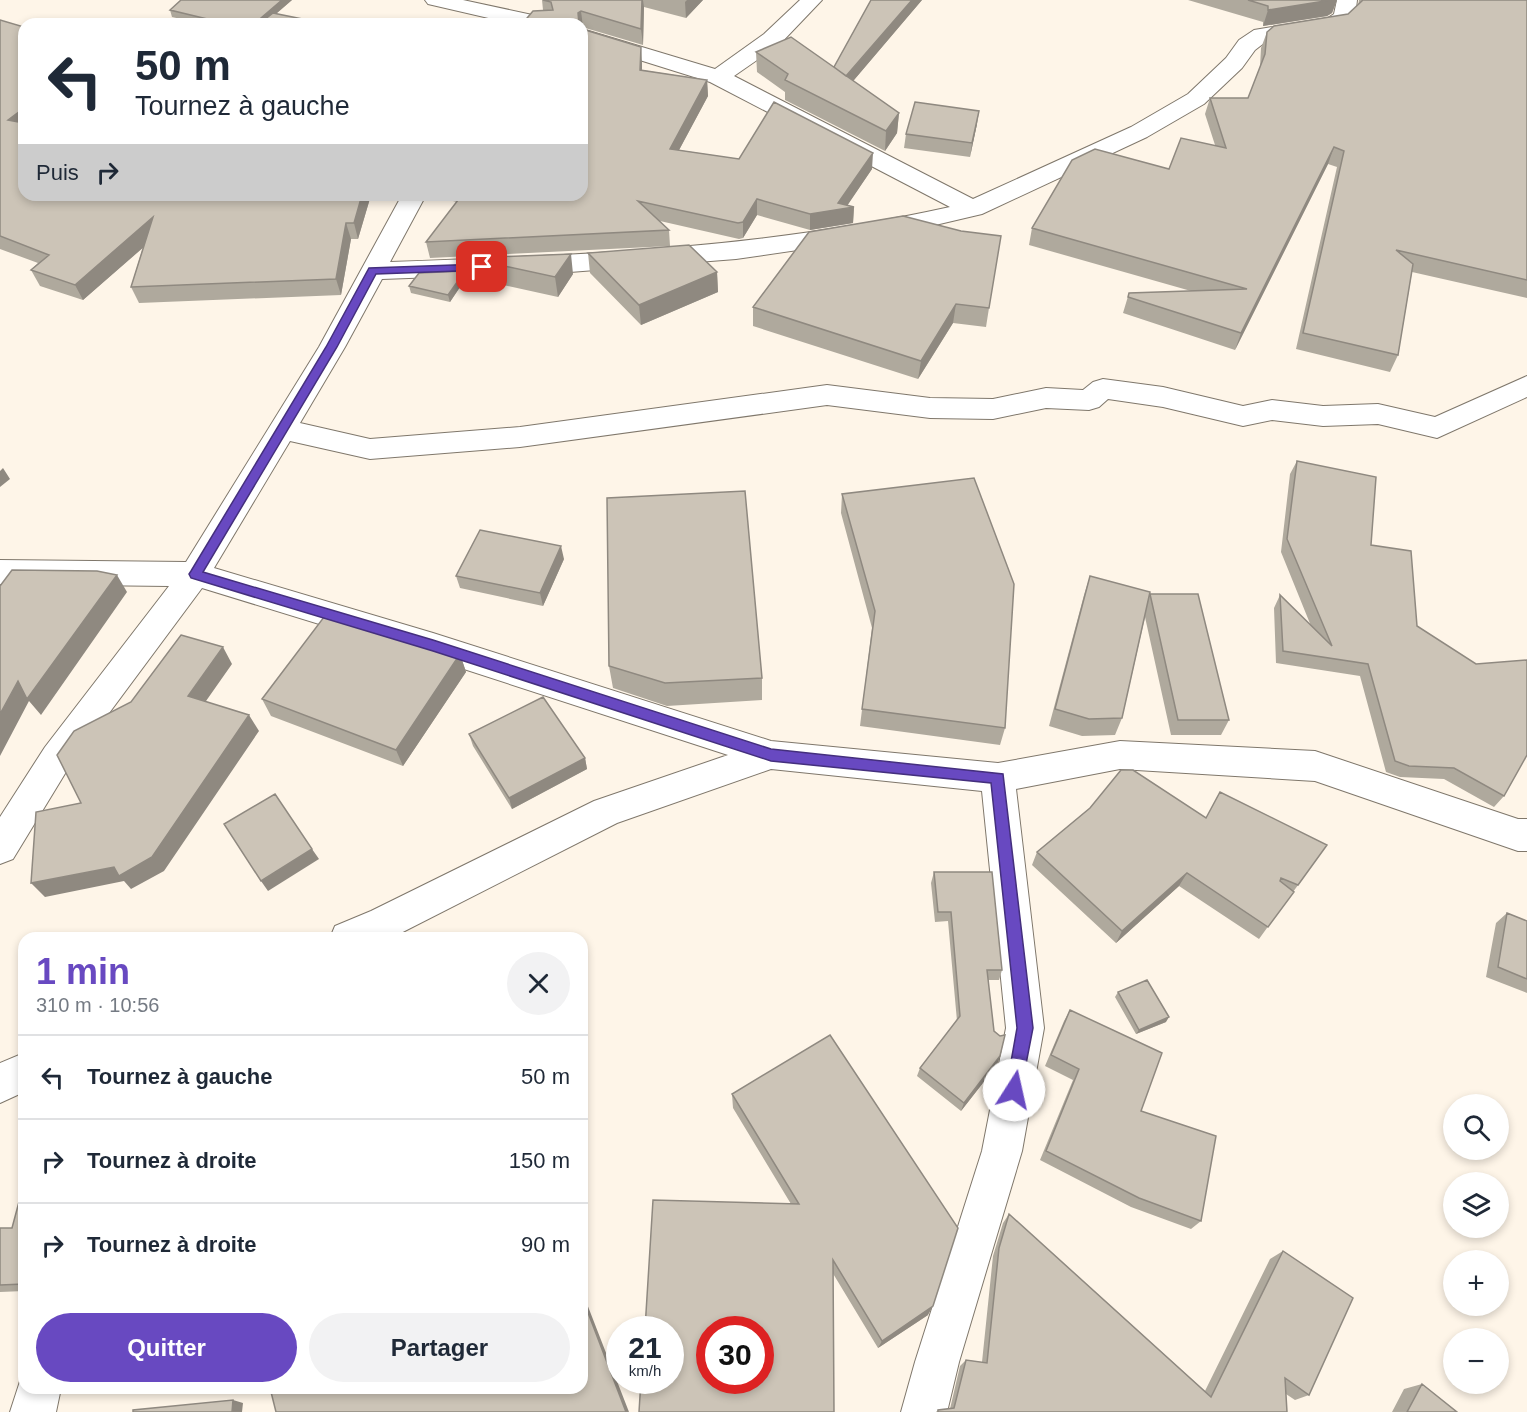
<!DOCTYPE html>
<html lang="fr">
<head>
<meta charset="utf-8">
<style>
	body { margin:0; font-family:Helvetica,sans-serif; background:#f2f2f3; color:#1f2937; height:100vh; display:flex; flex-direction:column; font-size:22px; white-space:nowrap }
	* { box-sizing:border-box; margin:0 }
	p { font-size:20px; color:#747a83 }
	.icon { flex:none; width:33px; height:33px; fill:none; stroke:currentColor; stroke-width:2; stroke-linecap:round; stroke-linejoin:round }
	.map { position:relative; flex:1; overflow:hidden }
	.sheet { position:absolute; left:18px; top:932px; width:570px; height:462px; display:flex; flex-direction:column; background:#fff; border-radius:18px; box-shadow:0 3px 9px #0003 }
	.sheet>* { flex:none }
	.top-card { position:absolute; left:18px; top:18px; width:570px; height:183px; border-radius:18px; box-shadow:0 3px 9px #0003; background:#fff; color:#1f2937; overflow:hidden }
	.tools { position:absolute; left:1443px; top:1094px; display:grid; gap:12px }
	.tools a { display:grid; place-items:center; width:66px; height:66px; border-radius:50%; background:#fff; box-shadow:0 3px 9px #0003; font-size:30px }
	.speed { position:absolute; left:606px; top:1316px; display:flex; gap:12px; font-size:30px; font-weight:700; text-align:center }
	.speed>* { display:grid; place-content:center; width:78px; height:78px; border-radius:50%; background:#fff; box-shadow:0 3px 9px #0003; line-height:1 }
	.speed small { font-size:15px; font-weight:400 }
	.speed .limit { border:9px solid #d22; background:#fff; color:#111 }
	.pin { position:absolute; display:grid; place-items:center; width:51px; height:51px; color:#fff; margin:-26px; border-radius:12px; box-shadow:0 3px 9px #0006 }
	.me { position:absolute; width:66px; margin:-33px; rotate:10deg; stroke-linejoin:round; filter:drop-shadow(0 0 4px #0008) }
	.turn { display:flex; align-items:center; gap:21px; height:126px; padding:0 18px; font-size:27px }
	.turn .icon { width:78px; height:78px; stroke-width:2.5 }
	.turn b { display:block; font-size:42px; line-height:51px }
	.then { display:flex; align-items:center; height:57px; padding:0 18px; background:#0003; gap:12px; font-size:22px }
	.round { display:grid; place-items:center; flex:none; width:63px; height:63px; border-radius:32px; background:#f2f2f3 }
	.summary { display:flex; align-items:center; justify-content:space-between; height:102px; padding:0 18px }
	h1 { font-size:36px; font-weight:600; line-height:45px; color:#6849c1 }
	.button { display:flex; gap:12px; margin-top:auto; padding:12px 18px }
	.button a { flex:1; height:69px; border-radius:36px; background:#6849c1; color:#fff; font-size:24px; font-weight:600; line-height:69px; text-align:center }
	.button a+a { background:#f2f2f3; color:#1f2937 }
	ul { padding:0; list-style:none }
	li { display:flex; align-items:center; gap:18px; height:84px; padding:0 18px; border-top:2px solid #e0e1e3 }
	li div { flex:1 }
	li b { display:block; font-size:22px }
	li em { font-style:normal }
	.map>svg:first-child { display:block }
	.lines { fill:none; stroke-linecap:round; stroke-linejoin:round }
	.minor-casing { stroke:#7f776b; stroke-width:2 }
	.minor { fill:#fff; fill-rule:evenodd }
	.wall { fill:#afa99d }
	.shaded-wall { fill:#8f8980 }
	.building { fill:#ccc4b7; stroke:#8f8980; stroke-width:1.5; fill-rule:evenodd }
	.route { fill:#6849c1; stroke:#442f7d; stroke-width:1.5 }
</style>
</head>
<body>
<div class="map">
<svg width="1527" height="1412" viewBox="0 0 1527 1412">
	<rect width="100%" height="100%" fill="#fef5e8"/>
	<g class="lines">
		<defs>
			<path id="minor" d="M425 0H463L551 19 554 24H514L428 4Z
				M800 0H822L780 44 734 76 973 199 1131 127 1188 94 1226 58 1239 40 1254 30 1328 18 1334 14 1337 0H1357L1355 17 1342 28 1268 40 1255 50 1242 68 1204 104 1147 137 982 214 880 238 736 259 570 272 382 279 345 347 300 423 370 439 520 427 827 385 930 398 993 399 1046 388 1083 390 1093 382 1103 379 1163 387 1243 406 1272 400 1323 406 1378 404 1435 417 1527 376V397L1437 438 1378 424 1323 426 1272 420 1243 426 1163 407 1108 399 1099 407 1089 410 1046 408 993 419 930 418 827 405 520 447 370 459 290 441 214 568 433 633 771 741 998 763 1120 741 1315 751 1518 819H1527V851H1518L1315 781 1120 769 1016 789 1044 1028 1022 1151 959 1362 947 1412H901L915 1362 982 1151 1006 1028 982 791 771 769 617 823 391 938H330L335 926 371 911 594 801 728 755 433 659 202 588 69 767 13 859 0 864V817L45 747 169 586 0 584V560L186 562 319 347 402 195H426L390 262C579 256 765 248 950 207L710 82 582 42V29L715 69 764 34Z
				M24 1053V1092L0 1103V1063Z
				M23 1372 24 1388H61L56 1412H10Z"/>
		</defs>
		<!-- minor casing -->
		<use href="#minor" class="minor-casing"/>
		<!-- minor -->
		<use href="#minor" class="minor"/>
	</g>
	<!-- wall -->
	<path class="wall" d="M292 0 276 14 327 24H203L172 17 170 10Z
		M542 0H703L686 18 644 7 643 45 582 27V24L543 10Z
		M871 0H922L853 81 899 113 897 133 885 151 785 100V92L757 72 756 52 834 67Z
		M1188 0H1337L1332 13 1327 16 1263 26V22Z
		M1359 0H1527V298L1412 272 1398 355 1390 372 1296 349 1337 167 1328 164 1235 350 1123 313 1129 293 1191 291 1029 245 1032 228 1169 169 1215 145 1205 114 1210 98H1248L1260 67 1261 48 1267 32 1348 14 1358 6Z
		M0 20 24 195H371L358 239H351L341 295 139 303 131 287 143 247 83 300 40 286 31 270 38 263 0 249Z
		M642 63V70L707 80 708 96 679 150 739 159 872 169 847 205 854 207 853 223 810 230 757 215 743 238 739 239 660 221 669 230 670 246 430 258 426 242 457 202 428 195H582Z
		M977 124 970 157 904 148 906 134Z
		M809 232 989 308 986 327 953 323 918 379 753 326V307Z
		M588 253 717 272 718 292 641 325 590 273Z
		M468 258 573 274 558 297 472 278Z
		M466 278 450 302 411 293 409 286Z
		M1297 461 1371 545 1417 626 1504 796 1494 807 1444 779 1400 777 1386 772 1360 676 1276 663 1274 608 1280 595 1311 626 1281 552 1290 474Z
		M842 494 1005 728 1000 745 860 726 872 628 841 513Z
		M564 559 543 606 460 588 456 576Z
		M1090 576 1150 594 1229 720 1221 735H1171L1145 617 1122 718 1115 735 1082 736 1049 726 1084 595Z
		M460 654 466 672 403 766 271 716 262 699Z
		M609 666 762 678V700L667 706 613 688Z
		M469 734 585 758 587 769 512 809 473 746Z
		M1090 808 1206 817 1327 845 1259 939 1179 886 1116 943 1032 865 1037 852Z
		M934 872 1002 970 999 980H988L994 1031 1000 1056 997 1065 961 1111 917 1076 920 1068 957 1021 948 921 935 922 931 883Z
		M1507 913 1527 921V993L1486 977 1496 923Z
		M1118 992 1166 1022 1136 1034 1115 997Z
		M1070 1010 1141 1111 1201 1221 1191 1229 1131 1207 1040 1160 1073 1080 1045 1066 1064 1021Z
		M732 1094 928 1315 878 1348 733 1108Z
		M24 1198V1291L0 1292V1228H12Z
		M1009 1214 1205 1391 1270 1259 1283 1251 1309 1395 1295 1400 1286 1394 1287 1412H936L938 1410 950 1409 960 1366 966 1360 982 1362 993 1256 1003 1223Z
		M1422 1384 1457 1412H1392L1404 1389Z"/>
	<!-- shaded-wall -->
	<path class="shaded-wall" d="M282 0H292L264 24H254Z
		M642 0H643L644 7 643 45 641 29Z
		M687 0H703L686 18 685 2Z
		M912 0H922L843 93 844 79Z
		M1331 0H1337L1332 13 1327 16 1263 26 1268 10Z
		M581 11 583 27H582V24H579L578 13Z
		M641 47 642 63V86L640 70Z
		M707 80 708 96 671 165 670 149Z
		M24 108V130L8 120Z
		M979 111 977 124 970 157 972 143Z
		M899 113 897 133 885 151 886 131Z
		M1334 147 1328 164 1235 350 1241 333Z
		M873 153 872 169 845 209 854 207 853 223 810 230V214L838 203Z
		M362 195H371L358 239 354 223Z
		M757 199V215L743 238V222Z
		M153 217 160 233 83 300 75 285Z
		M346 223 351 239 341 295 336 279Z
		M571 254 573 274 558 297 555 277Z
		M465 271 466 278 450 302 448 295Z
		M717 272 718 292 641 325 639 305Z
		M956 304 953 323 918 379 921 361Z
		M3 468 10 479 0 487V471Z
		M561 546 564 559 543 606 540 593Z
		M117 575 127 592 41 715 29 701 0 756V714L18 681Z
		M223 647 232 664 199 711 188 696Z
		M460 654 466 672 403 766 396 750Z
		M249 715 259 731 164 871 131 889 124 881 45 897 31 883 114 867Z
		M585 758 587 769 512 809 509 798Z
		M312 849 319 859 268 891 261 881Z
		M1187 873 1179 886 1116 943 1122 931Z
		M1169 1017 1166 1022 1136 1034 1139 1030Z
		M1000 1056 997 1065 961 1111 964 1103Z
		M582 1291 629 1412H626L582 1297Z
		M933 1306 928 1315 878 1348 882 1341Z
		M233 1400 243 1403 242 1412H232Z"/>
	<!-- building -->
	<path class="building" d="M181 0H282L254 24H228L170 10Z
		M543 0H642L641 29 581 11 578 13 579 24H522L533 11 553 10 551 2Z
		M871 0H912L846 76 834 67Z
		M1248 0H1331L1268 10V6Z
		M1363 0H1527V280L1396 250 1413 264 1398 355 1303 333 1344 151 1334 147 1241 333 1128 297 1129 293 1247 289 1032 228 1072 160 1095 149 1169 169 1181 138 1226 148 1210 98H1248L1265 54 1267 32 1274 26 1348 14Z
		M273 13 327 24H259Z
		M0 20 24 27V108L8 120 24 123V195H362L354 223H346L336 279 131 287 153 217 75 285 31 270 49 255 0 236Z
		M582 29 641 47 640 70 707 80 670 149 739 159 774 102 873 153 838 203 854 207 810 214 757 199 743 222 738 223 638 201 669 230 426 242 458 200 465 195H582Z
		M791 37 899 113 886 131 785 80 788 74 756 52Z
		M915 102 979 111 972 143 906 134Z
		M903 216 961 231 1001 236 989 308 956 304 921 361 753 307 809 232Z
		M689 245 717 272 639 305 588 253Z
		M571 254 555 277 468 258Z
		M465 271 448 295 409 286 419 273Z
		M1297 461 1376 477 1371 545 1411 551 1417 626 1476 664 1527 660V755L1504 796 1454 768 1409 766 1395 761 1368 664 1283 651 1280 595 1332 646 1287 539Z
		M974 478 1014 584 1005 728 862 709 875 611 842 494Z
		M745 491 762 678 665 683 609 666 607 498Z
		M480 530 561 546 540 593 456 576Z
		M12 570 97 571 117 575 27 699 18 681 0 714V586Z
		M1090 576 1150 592 1122 718 1089 719 1055 709Z
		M1150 594H1198L1229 720H1178Z
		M327 613 460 654 396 750 262 699Z
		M181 635 223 647 188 696 249 715 152 857 119 876 114 867 31 883 36 812 81 803 57 755 74 731 131 702Z
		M543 697 585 758 509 798 469 734Z
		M1121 770H1133L1206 818 1220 792 1327 845 1298 885 1281 878 1280 881 1294 892 1268 927 1187 873 1122 931 1037 852 1090 808Z
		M275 794 312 849 261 881 224 824Z
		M934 872H992L1002 970H987L994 1031 1000 1036 1005 1035 1000 1056 964 1103 920 1068 960 1016 951 912H938Z
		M1507 913 1527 921V979L1498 967Z
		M1147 980 1169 1017 1139 1030 1118 992Z
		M1070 1010 1162 1053 1141 1111 1216 1136 1201 1221 1139 1198 1046 1151 1079 1069 1051 1055Z
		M830 1035 958 1228 933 1306 882 1341 833 1260 834 1412H639L641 1380H670V1329H645L653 1200 799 1204 732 1094ZM710 1329H760V1380H710Z
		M20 1198H24V1284L0 1285V1228H12Z
		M1009 1214 1211 1397 1283 1251 1353 1298 1309 1395 1285 1378 1287 1412H938V1410L954 1408 966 1360 987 1363 999 1248Z
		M582 1297 626 1412H276L270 1388H582Z
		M1422 1384 1457 1412H1407Z
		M233 1400 232 1412H133V1410Z"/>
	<!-- route -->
	<path class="route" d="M482 264 488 267 486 270 376 274 337 347 203 572 433 640 771 749 1003 774 1033 1028 1020 1095 1014 1098 1008 1095 1006 1090 1017 1028 991 783 771 761 433 651 191 578 189 574 191 571 326 347 369 268Z"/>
</svg>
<div class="tools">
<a><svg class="icon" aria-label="search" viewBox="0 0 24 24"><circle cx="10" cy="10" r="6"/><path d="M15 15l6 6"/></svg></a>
<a><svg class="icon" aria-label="layers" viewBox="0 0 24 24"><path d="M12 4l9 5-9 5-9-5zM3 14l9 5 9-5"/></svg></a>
<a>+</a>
<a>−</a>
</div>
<div class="speed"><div>21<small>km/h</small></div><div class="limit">30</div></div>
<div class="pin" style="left:482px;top:267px;background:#d93025"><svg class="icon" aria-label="arrive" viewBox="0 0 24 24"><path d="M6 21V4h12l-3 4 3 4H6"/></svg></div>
<svg class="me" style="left:1014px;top:1090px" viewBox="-20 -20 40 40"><circle r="19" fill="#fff"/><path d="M0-13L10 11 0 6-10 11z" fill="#6849c1"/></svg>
<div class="top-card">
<div class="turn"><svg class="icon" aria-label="left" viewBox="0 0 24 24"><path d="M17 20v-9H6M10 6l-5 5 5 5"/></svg><div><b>50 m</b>Tournez à gauche</div></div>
<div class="then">Puis<svg class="icon" aria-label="right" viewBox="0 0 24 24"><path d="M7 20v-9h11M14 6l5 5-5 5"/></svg></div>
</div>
<section class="sheet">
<div class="summary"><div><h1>1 min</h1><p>310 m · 10:56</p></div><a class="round"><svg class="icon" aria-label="close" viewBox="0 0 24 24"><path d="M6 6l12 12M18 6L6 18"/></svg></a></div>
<ul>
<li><svg class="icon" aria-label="left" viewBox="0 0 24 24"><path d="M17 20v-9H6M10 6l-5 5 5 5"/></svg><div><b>Tournez à gauche</b></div><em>50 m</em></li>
<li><svg class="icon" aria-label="right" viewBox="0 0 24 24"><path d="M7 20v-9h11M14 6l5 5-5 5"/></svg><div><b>Tournez à droite</b></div><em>150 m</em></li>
<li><svg class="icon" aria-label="right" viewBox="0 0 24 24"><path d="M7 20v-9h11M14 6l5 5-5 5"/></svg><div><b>Tournez à droite</b></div><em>90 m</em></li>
</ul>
<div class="button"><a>Quitter</a><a>Partager</a></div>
</section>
</div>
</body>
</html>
